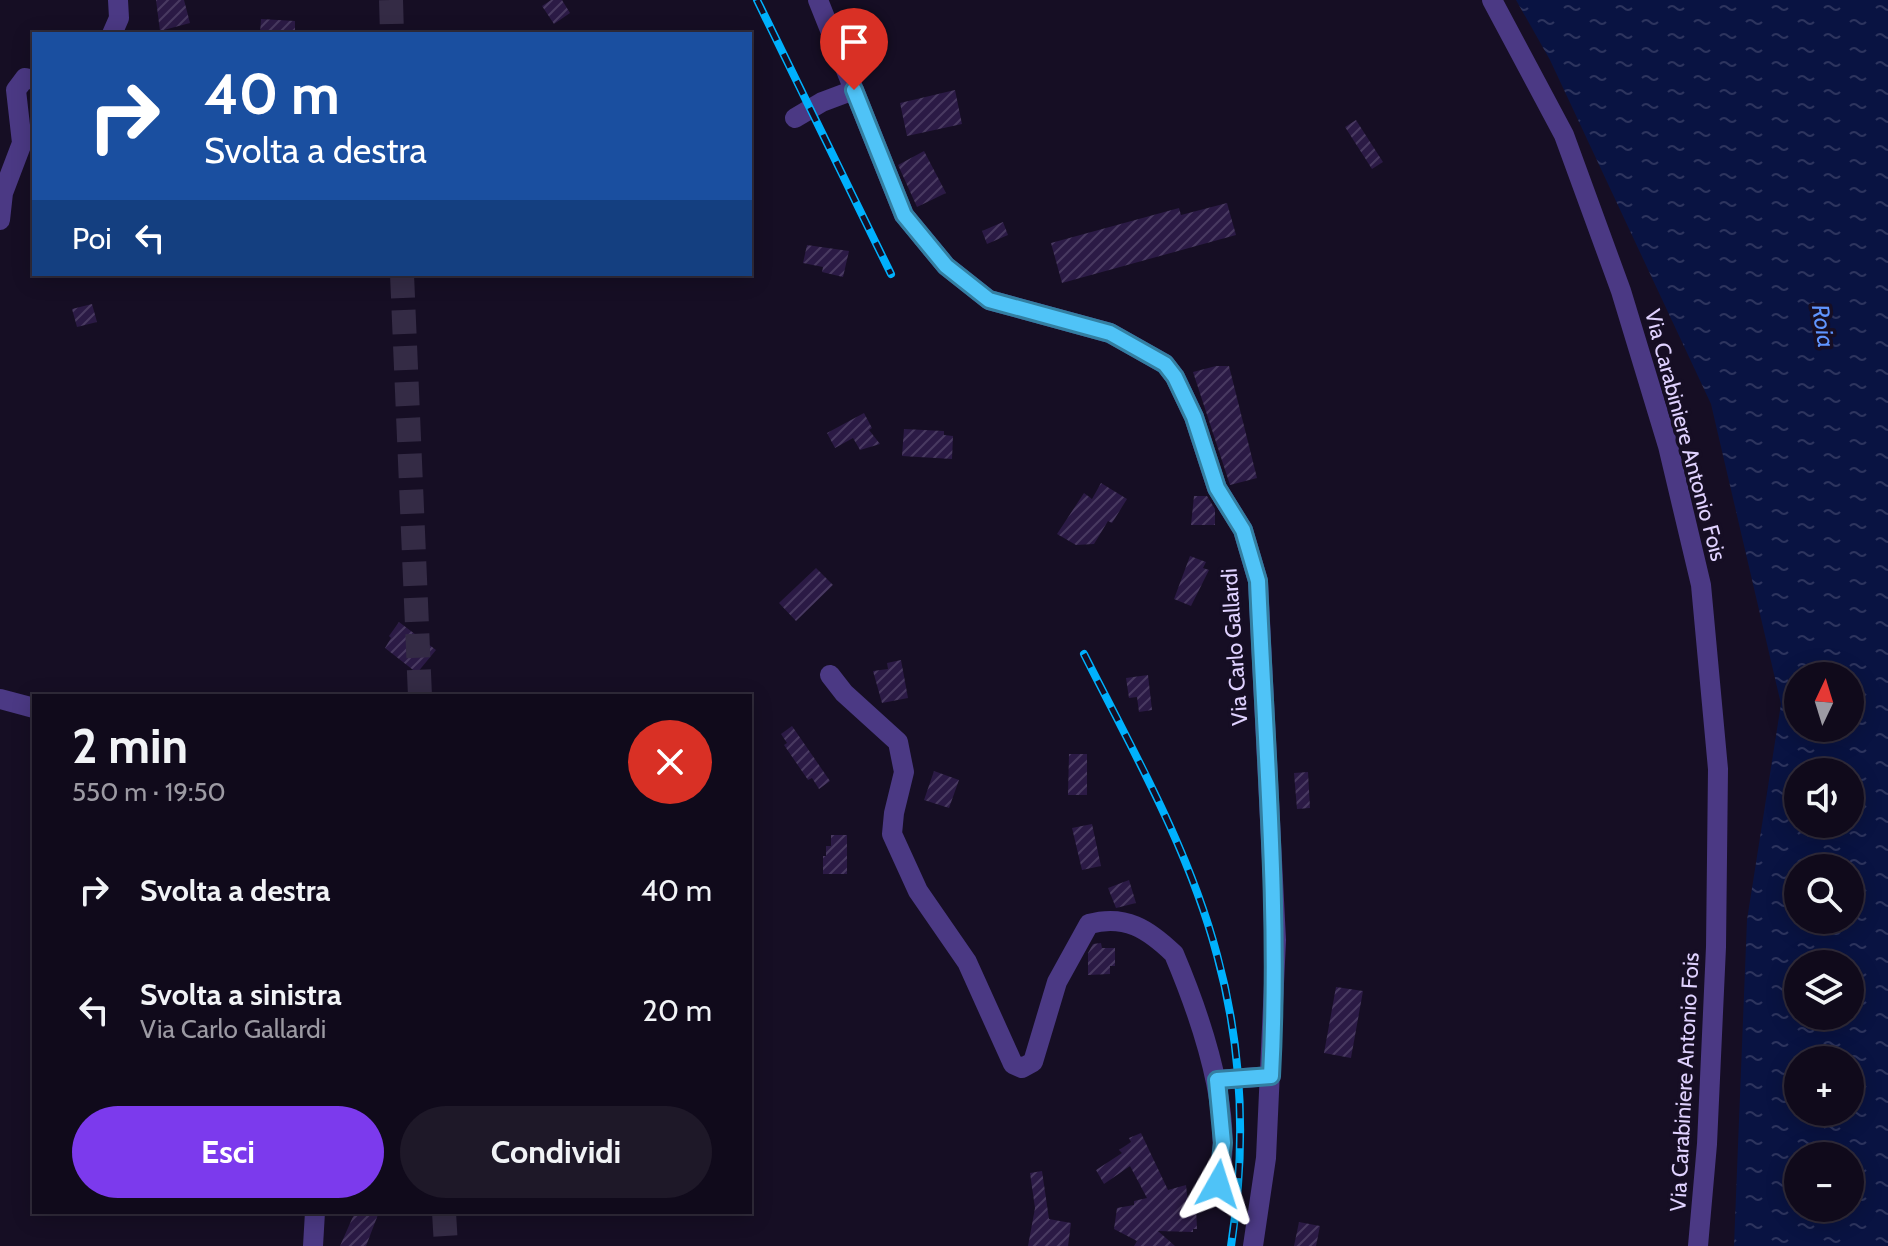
<!DOCTYPE html>
<html lang="it">
<head>
<meta charset="utf-8">
<style>
	body { margin:0; font-family:Cabin,sans-serif; background:#1e1828; color:#f1f3f6; height:100vh; display:flex; flex-direction:column; font-size:30px; white-space:nowrap }
	* { box-sizing:border-box; margin:0 }
	p { font-size:26px; color:#9c9aa3 }
	.icon { flex:none; width:44px; height:44px; fill:none; stroke:currentColor; stroke-width:2; stroke-linecap:round; stroke-linejoin:round }
	.map { position:relative; flex:1; overflow:hidden }
	.side { position:absolute; left:32px; top:694px; width:720px; height:520px; display:flex; flex-direction:column; background:#100a1b; border-radius:0px; box-shadow:0 4px 20px #0003,0 0 0 2px #302b3a }
	.side>* { flex:none }
	.hud { position:absolute; left:32px; top:32px; width:720px; height:244px; border-radius:0px; box-shadow:0 4px 20px #0003,0 0 0 2px #302b3a; background:#1a4fa0; color:#fff; overflow:hidden }
	.needle { width:52px; rotate:4deg }
	.controls { position:absolute; left:1784px; top:662px; display:grid; gap:16px }
	.controls a { display:grid; place-items:center; width:80px; height:80px; border-radius:50%; background:#100a1b; box-shadow:0 4px 20px #0003,0 0 0 2px #302b3a; font-size:40px }
	.pin { position:absolute; display:grid; place-items:center; width:68px; height:68px; color:#fff; margin:-82px -34px; border-radius:50% 50% 50% 0; rotate:-45deg; box-shadow:0 0 8px #0007 }
	.pin .icon { rotate:45deg }
	.me { position:absolute; width:88px; margin:-44px; rotate:6deg; stroke-linejoin:round; filter:drop-shadow(0 0 6px #0008) }
	.turn { display:flex; align-items:center; gap:28px; height:168px; padding:0 40px; font-size:36px }
	.turn .icon { width:104px; height:104px; stroke-width:2.5 }
	.turn b { display:block; font-size:56px; line-height:68px }
	.then { display:flex; align-items:center; height:76px; padding:0 40px; background:#0003; gap:16px; font-size:30px }
	.round { display:grid; place-items:center; flex:none; width:84px; height:84px; border-radius:42px; background:#1e1828 }
	.summary { display:flex; align-items:center; justify-content:space-between; height:136px; padding:0 40px }
	h1 { font-size:48px; font-weight:700; line-height:60px }
	.button { display:flex; gap:16px; margin-top:auto; padding:16px 40px }
	.button a { flex:1; height:92px; border-radius:48px; background:#7c3aed; color:#fff; font-size:32px; font-weight:700; line-height:92px; text-align:center }
	.button a+a { background:#1e1828; color:#f1f3f6 }
	ul { padding:0; list-style:none }
	li { display:flex; align-items:center; gap:24px; height:120px; padding:0 40px }
	li div { flex:1 }
	li b { display:block; font-size:30px }
	li em { font-style:normal }
	.map>svg:first-child { display:block }
	.water { fill:url(#water-ripples); fill-rule:evenodd }
	.building { fill:url(#building-hatch) }
	.lines { fill:none; stroke-linecap:round; stroke-linejoin:round }
	.highway-tunnel { stroke:#342b45; stroke-width:24; stroke-dasharray:24 12; stroke-linecap:butt }
	.minor { stroke:#4b3984; stroke-width:20 }
	.rail-casing { stroke:#00b1fd; stroke-width:8 }
	.rail { stroke:#160e24; stroke-width:5; stroke-dasharray:15; stroke-linecap:butt }
	.route-casing { stroke:#337fa1; stroke-width:20 }
	.route { stroke:#4fc3f7; stroke-width:14 }
	.labels { text-anchor:middle; stroke-width:7; stroke-linejoin:round; paint-order:stroke }
	.street-label { font-size:22px; fill:#e0d2ff; stroke:#160e24 }
	.water-label { font-size:24px; font-style:italic; fill:#6095ff; stroke:#160e24 }
</style>
</head>
<body>
<div class="map">
<svg width="1888" height="1246" viewBox="0 0 1888 1246">
	<defs>
		<pattern id="water-ripples" width="26" height="14" patternUnits="userSpaceOnUse" patternTransform="scale(2)"><rect width="26" height="14" fill="#091342"/><path d="M2 4q2-2 4 0t4 0M15 11q2-2 4 0t4 0" fill="none" stroke="#2d345e"/></pattern>
		<pattern id="building-hatch" width="6" height="6" patternUnits="userSpaceOnUse" patternTransform="scale(2)"><rect width="6" height="6" fill="#2b1a45"/><path d="M-1 1l2-2M0 6l6-6M5 7l2-2" fill="none" stroke="#493a61"/></pattern>
	</defs>
	<rect width="100%" height="100%" fill="#160e24"/>
	<!-- water -->
	<path class="water" d="M1516 0H1888V1246H1734L1747 920 1781 704 1711 404 1550 60ZM1798 676H1850V728H1798ZM1798 772H1850V824H1798ZM1798 868H1850V920H1798ZM1798 964H1850V1016H1798ZM1850 1060V1112H1798V1060ZM1850 1156V1208H1798V1156Z"/>
	<!-- building -->
	<path class="building" d="M156 0H184L190 23 160 31Z
		M551 0H562L570 13 554 24 542 6Z
		M261 19 295 21V34H260Z
		M955 90 962 124 907 136 900 103Z
		M1356 120 1383 162 1372 169 1345 127Z
		M924 151 946 193 917 207 898 165Z
		M1227 203 1236 235 1062 283 1051 243 1179 208 1181 215Z
		M1003 222 1008 235 987 244 982 231Z
		M807 245 849 251 843 277 822 272 823 267 803 263Z
		M92 304 97 322 77 327 72 309Z
		M1216 366H1229L1257 478 1230 485 1193 372Z
		M864 413 872 428 869 430 880 444 860 450 853 438 835 448 827 433Z
		M904 429 944 431V435L953 436 952 459 902 456Z
		M1101 483 1127 499 1112 523 1108 521 1094 544 1076 545 1057 534 1084 493 1092 499Z
		M1194 496H1207L1215 509V525H1191Z
		M1190 556 1206 562 1203 568 1209 570 1191 606 1174 599Z
		M816 568 833 585 796 621 779 603Z
		M399 622 436 650 417 673 385 648 391 638 389 636Z
		M901 660 908 698 882 703 873 671 888 669 887 663Z
		M1148 675 1152 710 1139 712 1137 697 1129 698 1126 678Z
		M792 726 830 781 819 789 812 778 808 780 784 745 787 743 781 734Z
		M1069 754H1087V795H1068Z
		M934 771 959 780 949 808 924 800Z
		M1308 772 1310 808 1297 809 1294 773Z
		M1092 824 1101 866 1082 870 1072 828Z
		M831 835H847V874H823V856H826V846H831Z
		M1129 880 1136 903 1116 908 1108 888Z
		M1101 943 1102 948H1115V966H1110V974L1088 975V953L1093 944Z
		M1336 987 1363 991 1351 1058 1324 1053Z
		M1141 1133 1168 1190 1186 1185 1188 1203 1196 1205 1197 1229H1193V1232L1158 1231 1175 1246H1134L1137 1241 1114 1229 1117 1208 1134 1205V1201L1147 1198 1130 1166 1104 1184 1096 1170 1122 1153 1119 1150 1131 1142 1129 1138Z
		M1042 1171 1049 1219 1071 1223 1068 1246H1028L1035 1208 1030 1173Z
		M355 1212H379L366 1246H340Z
		M1299 1222 1320 1226 1316 1246H1294Z"/>
	<g class="lines">
		<!-- highway-tunnel -->
		<path class="highway-tunnel" d="M391 0 392 34
			M402 274 420 696
			M444 1212 446 1246"/>
		<!-- minor -->
		<path class="minor" d="M818 0 904 215 946 266 989 300 1110 333 1165 364 1175 377 1194 417 1217 488 1243 530 1258 581 1276 940 1266 1158 1253 1246
			M1492 0 1564 135 1621 291 1668 446 1701 585 1718 769 1716 947 1707 1144 1698 1246
			M112 34 119 18 118 0
			M795 118 822 102 854 90
			M0 220 3 193 22 143 16 90 25 78 34 80
			M830 675 844 693 898 742 904 772 894 813 892 834 918 891 967 962 1013 1064 1022 1068 1033 1062 1057 982 1089 924C1125 914 1148 929 1174 954 1201 1018 1235 1116 1218 1184
			M0 699 34 708
			M1217 1080 1271 1076
			M313 1246 315 1212"/>
		<defs>
			<path id="rail" d="M757 0 891 274
				M1084 654C1133 751 1189 849 1217 955 1243 1050 1246 1149 1231 1246"/>
		</defs>
		<!-- rail casing -->
		<use href="#rail" class="rail-casing"/>
		<!-- rail -->
		<use href="#rail" class="rail"/>
	</g>
	<g class="lines">
		<defs>
			<path id="route" d="M854 90 904 215 946 266 989 300 1110 333 1165 364 1175 377 1194 417 1217 488 1243 530 1258 581C1265 746 1280 911 1271 1076L1217 1080 1223 1143 1218 1184"/>
		</defs>
		<!-- route casing -->
		<use href="#route" class="route-casing"/>
		<!-- route -->
		<use href="#route" class="route"/>
	</g>
	<g class="labels">
		<!-- street labels -->
		<g class="street-label">
			<text transform="translate(1686 435) rotate(75)" y="8">Via Carabiniere Antonio Fois</text>
			<text transform="translate(1234 647) rotate(-94)" y="8">Via Carlo Gallardi</text>
			<text transform="translate(1684 1082) rotate(-87)" y="8">Via Carabiniere Antonio Fois</text>
		</g>
		<!-- water labels -->
		<g class="water-label">
			<text transform="translate(1823 326) rotate(81)" y="8">Roia</text>
		</g>
	</g>
</svg>
<div class="controls">
<a><svg class="needle" viewBox="-14 -14 28 28"><path d="M0-13l5 13h-10z" fill="#e53935"/><path d="M0 13l5-13h-10z" fill="#9c9aa3"/></svg></a>
<a><svg class="icon" aria-label="sound" viewBox="0 0 24 24"><path d="M4 9h4l5-4v14l-5-4H4zM17 9q2 3 0 6"/></svg></a>
<a><svg class="icon" aria-label="search" viewBox="0 0 24 24"><circle cx="10" cy="10" r="6"/><path d="M15 15l6 6"/></svg></a>
<a><svg class="icon" aria-label="layers" viewBox="0 0 24 24"><path d="M12 4l9 5-9 5-9-5zM3 14l9 5 9-5"/></svg></a>
<a>+</a>
<a>−</a>
</div>
<div class="pin" style="left:854px;top:90px;background:#d93025"><svg class="icon" aria-label="arrive" viewBox="0 0 24 24"><path d="M6 21V4h12l-3 4 3 4H6"/></svg></div>
<svg class="me" style="left:1218px;top:1184px" viewBox="-20 -20 40 40"><path d="M0-17L14 15 0 8-14 15z" fill="#4fc3f7" stroke="#fff" stroke-width="4"/></svg>
<div class="hud">
<div class="turn"><svg class="icon" aria-label="right" viewBox="0 0 24 24"><path d="M7 20v-9h11M14 6l5 5-5 5"/></svg><div><b>40 m</b>Svolta a destra</div></div>
<div class="then">Poi<svg class="icon" aria-label="left" viewBox="0 0 24 24"><path d="M17 20v-9H6M10 6l-5 5 5 5"/></svg></div>
</div>
<section class="side">
<div class="summary"><div><h1>2 min</h1><p>550 m · 19:50</p></div><a class="round" style="background:#d93025;color:#fff"><svg class="icon" aria-label="close" viewBox="0 0 24 24"><path d="M6 6l12 12M18 6L6 18"/></svg></a></div>
<ul>
<li><svg class="icon" aria-label="right" viewBox="0 0 24 24"><path d="M7 20v-9h11M14 6l5 5-5 5"/></svg><div><b>Svolta a destra</b></div><em>40 m</em></li>
<li><svg class="icon" aria-label="left" viewBox="0 0 24 24"><path d="M17 20v-9H6M10 6l-5 5 5 5"/></svg><div><b>Svolta a sinistra</b><p>Via Carlo Gallardi</p></div><em>20 m</em></li>
</ul>
<div class="button"><a>Esci</a><a>Condividi</a></div>
</section>
</div>
</body>
</html>
